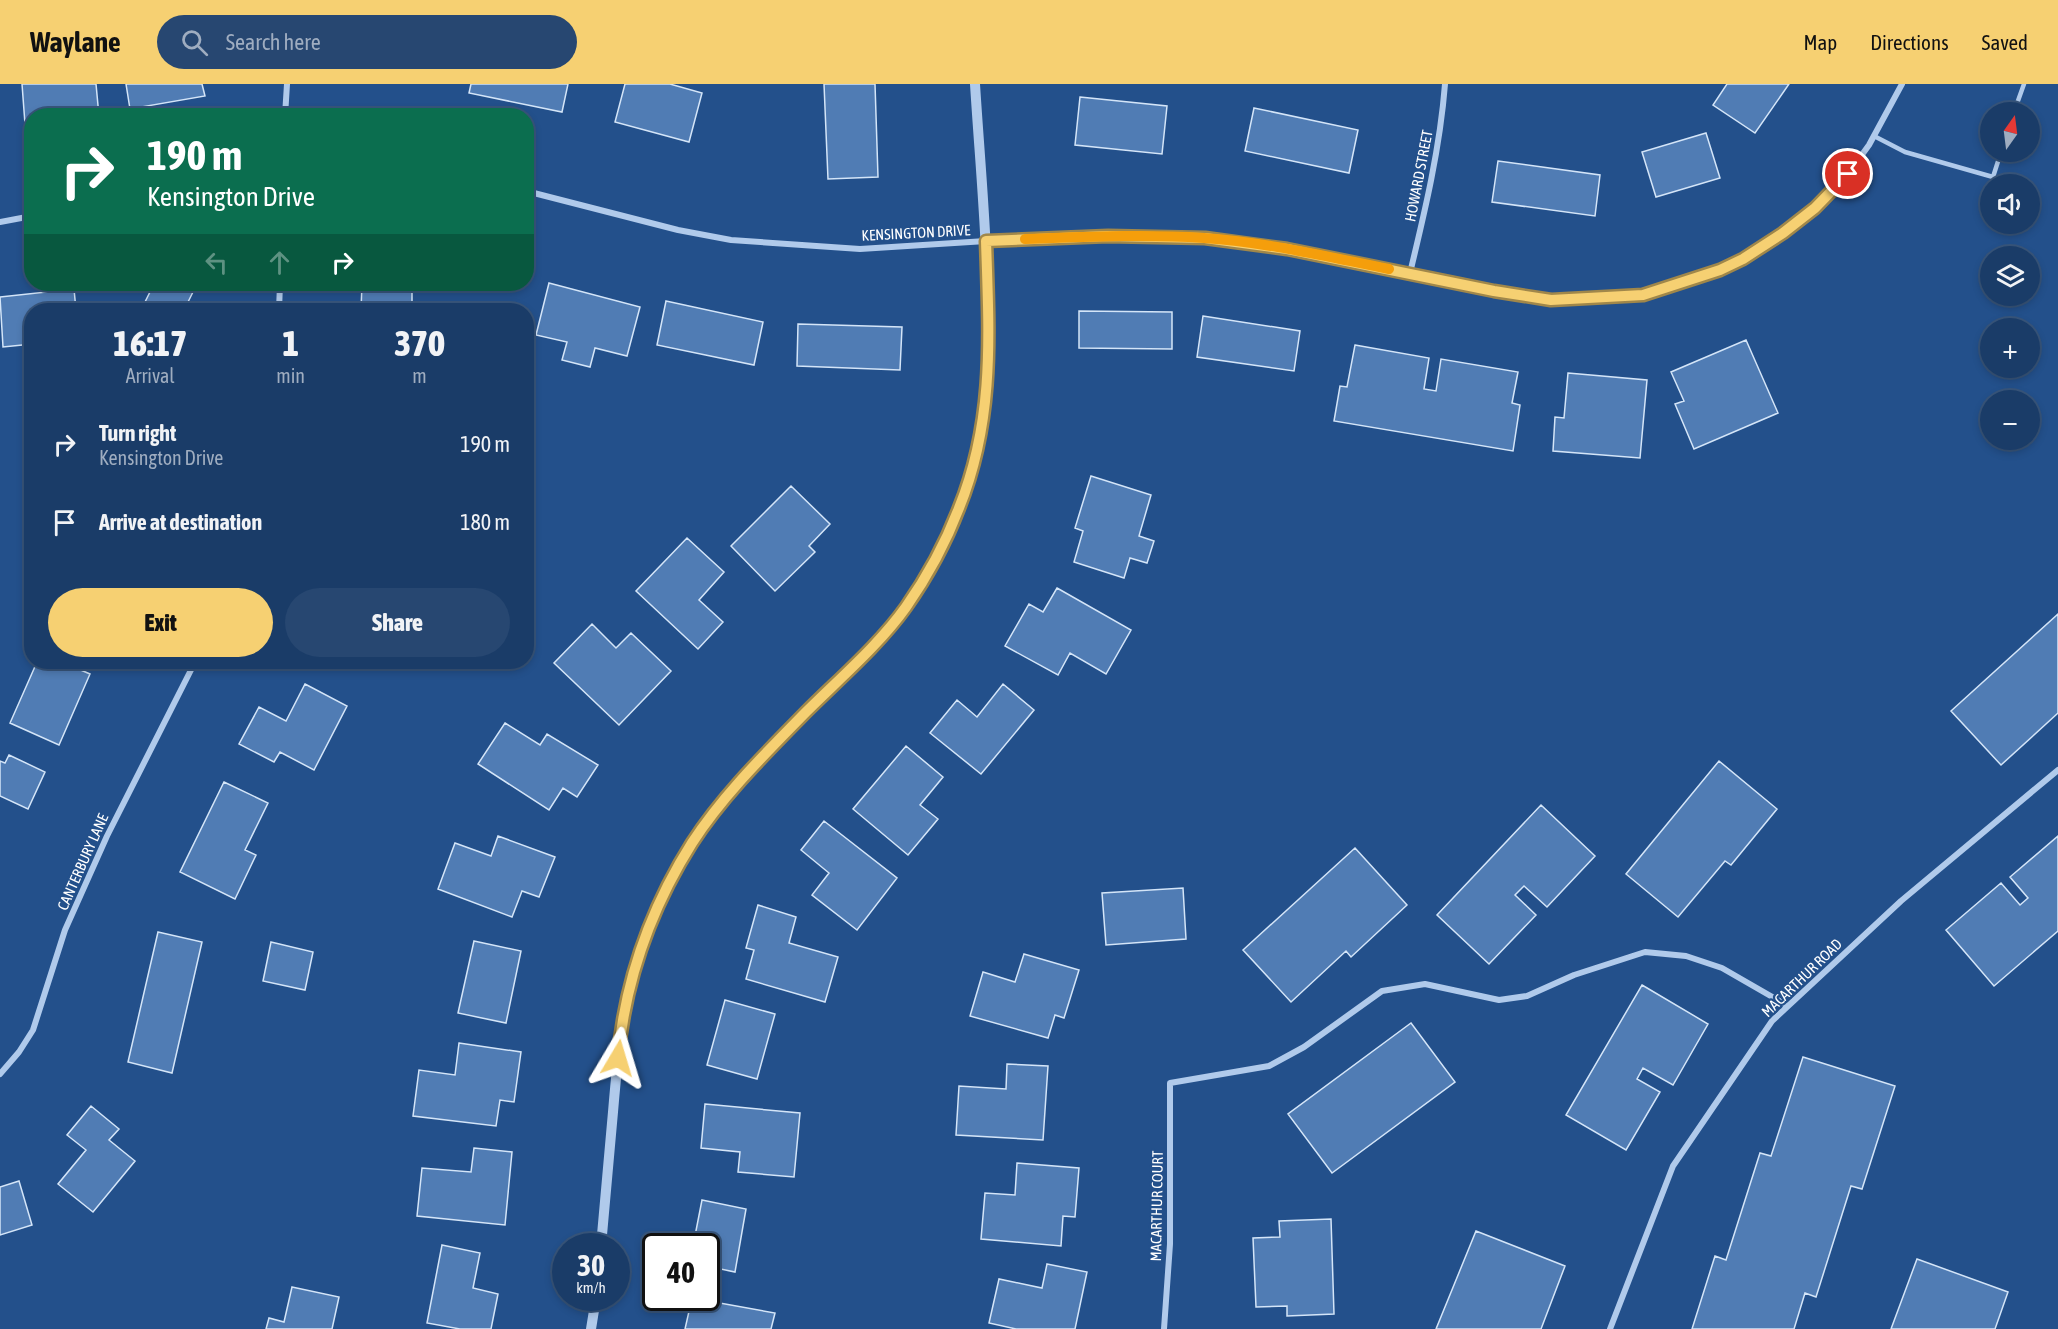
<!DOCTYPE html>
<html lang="en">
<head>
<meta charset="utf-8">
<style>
	body { margin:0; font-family:"Asap Condensed",sans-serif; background:#274771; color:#f1f3f6; height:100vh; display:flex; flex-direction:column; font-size:22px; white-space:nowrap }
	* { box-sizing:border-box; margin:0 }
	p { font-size:20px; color:#9fadc0 }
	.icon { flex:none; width:33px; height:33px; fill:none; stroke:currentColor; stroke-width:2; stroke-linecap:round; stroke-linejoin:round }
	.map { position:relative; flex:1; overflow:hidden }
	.details { position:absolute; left:24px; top:219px; width:510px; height:366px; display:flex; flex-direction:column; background:#1a3c68; border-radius:24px; box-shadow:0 3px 9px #0003,0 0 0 2px #38567c }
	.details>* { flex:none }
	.hud { position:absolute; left:24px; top:24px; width:510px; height:183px; border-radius:24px; box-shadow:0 3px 9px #0003,0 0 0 2px #38567c; background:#0b6e4f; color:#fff; overflow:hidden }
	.needle { width:39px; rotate:14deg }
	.buttons { position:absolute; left:1980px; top:18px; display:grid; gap:12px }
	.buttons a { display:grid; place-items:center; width:60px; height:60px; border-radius:50%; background:#1a3c68; box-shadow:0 3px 9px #0003,0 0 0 2px #38567c; font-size:30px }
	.speed { position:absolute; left:552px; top:1149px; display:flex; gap:12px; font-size:30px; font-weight:700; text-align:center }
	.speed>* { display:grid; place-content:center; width:78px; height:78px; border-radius:50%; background:#1a3c68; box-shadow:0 3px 9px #0003,0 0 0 2px #38567c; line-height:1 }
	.speed small { font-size:15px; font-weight:400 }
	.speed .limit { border:3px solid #111; border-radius:9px; background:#fff; color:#111 }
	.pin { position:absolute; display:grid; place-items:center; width:51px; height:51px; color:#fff; margin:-26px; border:3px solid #fff; border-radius:50%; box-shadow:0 2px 6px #0007 }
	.me { position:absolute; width:66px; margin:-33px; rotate:7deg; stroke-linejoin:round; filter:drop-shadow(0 0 4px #0008) }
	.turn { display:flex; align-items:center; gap:21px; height:126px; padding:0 24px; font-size:27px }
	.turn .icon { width:78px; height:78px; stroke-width:2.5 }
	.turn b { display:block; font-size:42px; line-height:51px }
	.lanes { display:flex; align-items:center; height:57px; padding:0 24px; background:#0003; justify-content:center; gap:30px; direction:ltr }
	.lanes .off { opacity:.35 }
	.eta { display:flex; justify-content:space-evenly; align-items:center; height:102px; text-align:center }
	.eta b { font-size:36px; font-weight:800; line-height:42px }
	.action { display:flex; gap:12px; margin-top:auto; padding:12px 24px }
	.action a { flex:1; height:69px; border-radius:36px; background:#f6d072; color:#111; font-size:24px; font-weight:800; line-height:69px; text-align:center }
	.action a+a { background:#274771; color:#f1f3f6 }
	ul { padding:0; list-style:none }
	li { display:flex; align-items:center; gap:18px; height:78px; padding:0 24px }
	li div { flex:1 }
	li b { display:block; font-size:22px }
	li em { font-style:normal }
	header { display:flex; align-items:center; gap:36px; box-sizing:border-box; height:84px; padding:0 30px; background:#f6d072; color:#111 }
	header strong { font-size:28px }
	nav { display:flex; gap:33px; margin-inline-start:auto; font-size:21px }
	.search { width:420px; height:54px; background:#274771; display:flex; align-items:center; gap:15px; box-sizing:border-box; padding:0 21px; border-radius:33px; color:#9fadc0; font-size:22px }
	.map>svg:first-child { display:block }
	.building { fill:#507cb4; stroke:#d4e5f8; stroke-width:1.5 }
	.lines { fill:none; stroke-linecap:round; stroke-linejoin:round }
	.service { stroke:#b0caeb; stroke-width:4.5 }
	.minor { stroke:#b0caeb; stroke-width:6 }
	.tertiary { stroke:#b0caeb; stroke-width:10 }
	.route-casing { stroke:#a0874a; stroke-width:15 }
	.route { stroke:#f6d072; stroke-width:10 }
	.slow { stroke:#f59e0b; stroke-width:10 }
	.labels { text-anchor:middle; stroke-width:4.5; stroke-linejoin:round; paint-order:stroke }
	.street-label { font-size:15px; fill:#fff; stroke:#23508b }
</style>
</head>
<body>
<header>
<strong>Waylane</strong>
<div class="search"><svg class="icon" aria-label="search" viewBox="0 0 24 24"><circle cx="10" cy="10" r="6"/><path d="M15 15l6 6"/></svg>Search here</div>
<nav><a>Map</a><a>Directions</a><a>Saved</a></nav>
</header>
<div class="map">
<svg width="2058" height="1245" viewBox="0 0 2058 1245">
	<rect width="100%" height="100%" fill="#23508b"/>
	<!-- building -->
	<path class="building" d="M22 0H96L99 32H32V39L25 40Z
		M126 0H202L205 12 130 25Z
		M471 0H568L562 28 469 9Z
		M625 0H670L702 9 689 58 615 38Z
		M824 0H875L878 93 828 95Z
		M1727 0H1789L1755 49 1713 21Z
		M1080 13 1167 22 1162 70 1075 61Z
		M1254 24 1358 46 1349 89 1245 67Z
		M1706 49 1720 94 1656 113 1642 68Z
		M1498 77 1600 91 1595 132 1492 118Z
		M549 199 640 223 627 272 595 264 590 283 562 276 567 258 536 251Z
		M154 200H180L194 206 184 226H141Z
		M362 200H412V226H361Z
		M74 205 76 226H32V260L3 263 0 213Z
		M666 217 763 238 754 281 657 261Z
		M1079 227 1172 228V265L1079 264Z
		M1203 232 1300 247 1294 287 1197 273Z
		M798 240 902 243 900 286 797 282Z
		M1746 256 1778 329 1694 365 1675 320 1684 317 1671 288Z
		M1355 261 1429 274 1424 305 1436 307 1441 275 1518 288 1512 319 1520 321 1513 367 1334 337 1340 302 1347 303Z
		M1568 289 1647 296 1640 374 1553 367 1555 333 1564 334Z
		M1091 392 1151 411 1139 452 1154 457 1147 479 1130 474 1124 494 1074 478 1083 447 1075 444Z
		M791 402 830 440 809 462 815 468 775 507 731 462Z
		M687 454 724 488 699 516 723 538 698 565 636 507Z
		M1057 504 1131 546 1106 590 1070 569 1058 591 1005 562 1029 520 1043 528Z
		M2058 530V629L2001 681 1951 627Z
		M592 540 616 564 631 549 671 587 619 641 554 579Z
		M37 578H62L90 590 59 661 10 639Z
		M305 600 347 622 314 686 280 668 274 678 239 660 259 623 286 637Z
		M1003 600 1034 626 981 690 930 649 957 616 977 633Z
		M505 639 540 661 547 650 598 681 577 713 563 704 549 726 478 680Z
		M906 662 943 693 920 721 938 735 908 771 853 725Z
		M9 671 45 688 28 725 0 712V677L5 679Z
		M1719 677 1777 725 1731 781 1725 777 1678 833 1626 790Z
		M224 698 268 719 245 766 256 771 235 815 180 788Z
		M1541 721 1595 772 1547 823 1524 802 1515 811 1536 831 1489 880 1437 831Z
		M824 737 897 794 857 846 812 811 829 789 801 766Z
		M498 752 555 773 539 813 522 807 512 833 438 805 455 759 491 772Z
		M2058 752V847L1994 902 1946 846 2001 799 2020 821 2028 814 2010 793Z
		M1355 764 1407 821 1351 873 1346 867 1291 918 1243 866Z
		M1183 804 1186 855 1106 861 1102 809Z
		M758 821 796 833 789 859 838 873 825 918 746 895 754 866 746 864Z
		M158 848 202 858 172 989 128 978Z
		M474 857 521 867 506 939 458 929Z
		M271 858 313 868 305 906 263 897Z
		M1024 870 1079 886 1064 934 1055 931 1048 954 970 932 983 888 1015 898Z
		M1642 901 1708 940 1673 1001 1643 984 1637 995 1660 1008 1626 1066 1566 1031Z
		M725 916 775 930 757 995 707 981Z
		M1411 939 1455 998 1332 1089 1288 1030Z
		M459 959 521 968 514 1018 500 1016 496 1042 413 1032 419 986 455 991Z
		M1803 973 1895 1002 1862 1105 1851 1102 1816 1213 1805 1209 1794 1245H1692L1715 1172 1726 1176 1760 1069 1771 1072Z
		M1007 980 1048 982 1043 1056 956 1051 959 1002 1006 1005Z
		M705 1020 800 1029 794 1093 738 1088 740 1068 701 1064Z
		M91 1022 119 1045 109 1056 135 1077 93 1128 58 1100 86 1066 67 1051Z
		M474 1064 512 1068 505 1141 417 1132 422 1084 471 1088Z
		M1017 1079 1079 1084 1075 1133 1063 1132 1061 1162 981 1155 985 1109 1015 1111Z
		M19 1097 32 1141 0 1151V1103Z
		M702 1116 746 1125 735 1188 706 1182V1162H693Z
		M1331 1135 1334 1230 1287 1232V1222L1256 1223 1253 1154 1280 1153 1279 1137Z
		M1476 1147 1565 1182 1541 1245H1436Z
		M442 1161 480 1169 473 1204 498 1210 491 1245H460L427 1239Z
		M1917 1175 2008 1208 1995 1245H1891Z
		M1047 1180 1087 1188 1075 1245H1016L989 1239 999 1195 1042 1204Z
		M292 1203 339 1213 332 1245H266L269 1234 284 1238Z
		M692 1214 775 1229 771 1245H685Z"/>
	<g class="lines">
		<!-- service -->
		<path class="service" d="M2014 28 2024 0
			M1874 52 1905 68 1993 93 2001 68"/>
		<!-- minor -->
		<path class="minor" d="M285 32 287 0
			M526 107 678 146 731 156 860 165 986 157 1108 152 1205 154 1287 165 1494 207 1551 216 1643 211 1720 186 1743 175 1783 149 1815 124 1848 90 1869 61 1902 0
			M0 138 32 132
			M1410 189C1425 127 1440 64 1445 0
			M279 226 280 200
			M0 990 19 968 33 946 65 846 107 752 195 578
			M1164 1245 1170 1160V999L1269 982 1304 963 1382 907 1425 900 1499 916 1527 912 1574 891 1645 868 1686 872 1722 884 1788 922
			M1610 1245 1673 1082 1772 937 1901 817 2058 686"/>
		<!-- tertiary -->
		<path class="tertiary" d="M601 1162C605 1118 609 1073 613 1028 618 968 623 909 645 852 657 820 673 789 692 760 730 699 794 640 845 588 866 567 890 547 906 522 933 482 958 436 971 390 990 325 990 259 987 192 985 128 979 64 975 0
			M591 1245 596 1214"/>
	</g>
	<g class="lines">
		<defs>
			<path id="route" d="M618 974C625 897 651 824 692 759 723 711 766 669 806 628 839 595 879 561 906 523 927 493 946 458 959 424 995 335 989 250 986 157L1108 152 1205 154 1287 165 1494 207 1551 216 1643 211 1720 186 1743 175 1783 149 1815 124 1848 90"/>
		</defs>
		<!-- route casing -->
		<use href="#route" class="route-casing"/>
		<!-- route -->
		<use href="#route" class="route"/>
		<!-- slow -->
		<path class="slow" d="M1025 155C1084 153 1144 150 1204 154 1266 158 1328 173 1389 185"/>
	</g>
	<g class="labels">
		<!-- street labels -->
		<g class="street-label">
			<text transform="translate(1419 92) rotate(-79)" y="5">HOWARD STREET</text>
			<text transform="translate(916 149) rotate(-3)" y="5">KENSINGTON DRIVE</text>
			<text transform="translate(83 778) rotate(-66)" y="5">CANTERBURY LANE</text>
			<text transform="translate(1802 894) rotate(-44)" y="5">MACARTHUR ROAD</text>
			<text transform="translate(1157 1122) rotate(-89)" y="5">MACARTHUR COURT</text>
		</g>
	</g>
</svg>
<div class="buttons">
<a><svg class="needle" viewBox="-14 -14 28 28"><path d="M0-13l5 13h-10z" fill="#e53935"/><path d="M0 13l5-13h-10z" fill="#9fadc0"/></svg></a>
<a><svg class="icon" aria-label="sound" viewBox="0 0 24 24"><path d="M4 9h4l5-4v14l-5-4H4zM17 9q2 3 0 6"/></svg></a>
<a><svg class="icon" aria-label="layers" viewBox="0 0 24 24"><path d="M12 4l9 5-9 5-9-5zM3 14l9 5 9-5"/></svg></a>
<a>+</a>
<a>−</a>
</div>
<div class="speed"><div>30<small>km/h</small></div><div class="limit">40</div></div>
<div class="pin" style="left:1848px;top:90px;background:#d93025"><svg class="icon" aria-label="arrive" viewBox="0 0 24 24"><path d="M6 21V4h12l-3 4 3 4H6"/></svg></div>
<svg class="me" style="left:618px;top:974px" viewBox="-20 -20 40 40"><path d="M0-17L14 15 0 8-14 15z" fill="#f6d072" stroke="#fff" stroke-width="4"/></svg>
<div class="hud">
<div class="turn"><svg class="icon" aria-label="right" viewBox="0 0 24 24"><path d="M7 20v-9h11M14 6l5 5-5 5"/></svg><div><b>190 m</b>Kensington Drive</div></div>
<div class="lanes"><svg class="icon off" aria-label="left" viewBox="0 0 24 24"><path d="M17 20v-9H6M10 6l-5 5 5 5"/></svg><svg class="icon off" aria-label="ahead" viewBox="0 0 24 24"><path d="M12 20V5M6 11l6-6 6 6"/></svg><svg class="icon" aria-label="right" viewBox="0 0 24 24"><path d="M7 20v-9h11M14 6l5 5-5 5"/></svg></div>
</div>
<section class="details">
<div class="eta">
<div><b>16:17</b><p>Arrival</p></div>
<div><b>1</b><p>min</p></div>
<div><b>370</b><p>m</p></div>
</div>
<ul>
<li><svg class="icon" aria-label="right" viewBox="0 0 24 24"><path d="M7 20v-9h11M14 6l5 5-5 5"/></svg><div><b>Turn right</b><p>Kensington Drive</p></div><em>190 m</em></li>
<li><svg class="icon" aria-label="arrive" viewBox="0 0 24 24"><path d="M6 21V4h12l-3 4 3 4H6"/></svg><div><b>Arrive at destination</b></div><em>180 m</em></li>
</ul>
<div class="action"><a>Exit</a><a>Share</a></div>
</section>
</div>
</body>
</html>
